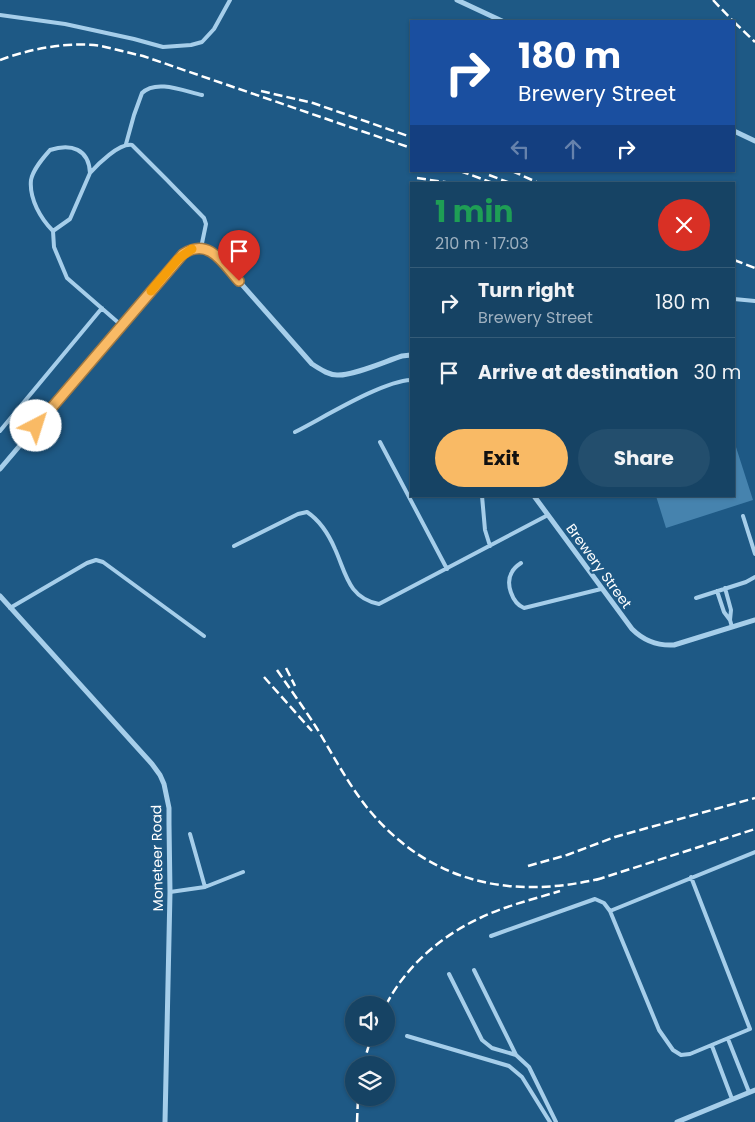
<!DOCTYPE html>
<html lang="en">
<head>
<meta charset="utf-8">
<style>
	body { margin:0; font-family:Poppins,sans-serif; background:#234e6d; color:#f1f3f6; height:100vh; display:flex; flex-direction:column; font-size:19px; white-space:nowrap }
	* { box-sizing:border-box; margin:0 }
	p { font-size:16px; color:#9eb0bf }
	.icon { flex:none; width:28px; height:28px; fill:none; stroke:currentColor; stroke-width:2; stroke-linecap:round; stroke-linejoin:round }
	.map { position:relative; flex:1; overflow:hidden }
	.details { position:absolute; left:410px; top:182px; width:325px; height:315px; display:flex; flex-direction:column; background:#164364; border-radius:0px; box-shadow:0 1px 4px #0004,0 0 0 1px #355c78 }
	.details>* { flex:none }
	.banner { position:absolute; left:410px; top:20px; width:325px; height:152px; border-radius:0px; box-shadow:0 1px 4px #0004,0 0 0 1px #355c78; background:#1a4fa0; color:#fff; overflow:hidden }
	.controls { position:absolute; left:345px; top:996px; display:grid; gap:10px }
	.controls a { display:grid; place-items:center; width:50px; height:50px; border-radius:50%; background:#164364; box-shadow:0 1px 4px #0004,0 0 0 1px #355c78; font-size:25px }
	.pin { position:absolute; display:grid; place-items:center; width:42px; height:42px; color:#fff; margin:-51px -21px; border-radius:50% 50% 50% 0; rotate:-45deg; box-shadow:0 0 5px #0007 }
	.pin .icon { rotate:45deg }
	.me { position:absolute; width:55px; margin:-28px; rotate:40deg; stroke-linejoin:round; filter:drop-shadow(0 0 4px #0008) }
	.turn { display:flex; align-items:center; gap:18px; height:105px; padding:0 25px; font-size:22px }
	.turn .icon { width:65px; height:65px; stroke-width:2.5 }
	.turn b { display:block; font-size:35px; line-height:42px }
	.lanes { display:flex; align-items:center; height:48px; padding:0 25px; background:#0003; justify-content:center; gap:25px; direction:ltr }
	.lanes .off { opacity:.35 }
	.round { display:grid; place-items:center; flex:none; width:52px; height:52px; border-radius:26px; background:#234e6d }
	.headline { display:flex; align-items:center; justify-content:space-between; height:85px; padding:0 25px }
	h1 { font-size:30px; font-weight:700; line-height:38px; color:#1e9e55 }
	.button { display:flex; gap:10px; margin-top:auto; padding:10px 25px }
	.button a { flex:1; height:58px; border-radius:30px; background:#f9ba65; color:#111; font-size:20px; font-weight:700; line-height:58px; text-align:center }
	.button a+a { background:#234e6d; color:#f1f3f6 }
	ul { padding:0; list-style:none }
	li { display:flex; align-items:center; gap:15px; height:70px; padding:0 25px; border-top:1px solid #355c78 }
	li div { flex:1 }
	li b { display:block; font-size:19px }
	li em { font-style:normal }
	.map>svg:first-child { display:block }
	.building { fill:#4683ae }
	.lines { fill:none; stroke-linecap:round; stroke-linejoin:round }
	.lane { stroke:#a6ceea; stroke-width:4 }
	.street { stroke:#a6ceea; stroke-width:5 }
	.rail { stroke:#fff; stroke-width:2.5; stroke-dasharray:9 4; stroke-linecap:butt }
	.route-casing { stroke:#a27942; stroke-width:12 }
	.route { stroke:#f9ba65; stroke-width:9 }
	.slow { stroke:#f59e0b; stroke-width:9 }
	.labels { text-anchor:middle; stroke-width:4.5; stroke-linejoin:round; paint-order:stroke }
	.street-label { font-size:14px; fill:#fff; stroke:#1e5985 }
</style>
</head>
<body>
<div class="map">
<svg width="755" height="1122" viewBox="0 0 755 1122">
	<rect width="100%" height="100%" fill="#1e5985"/>
	<!-- building -->
	<path class="building" d="M734 444H735L753 500 666 528 656 496H734Z"/>
	<g class="lines">
		<!-- lane -->
		<path class="lane" d="M0 15 65 24 134 39 163 47 191 45 202 42 214 29 230 0
			M126 144 134 115 142 93C156 79 184 91 202 95
			M90 173C98 164 119 143 132 145L166 179 204 218 206 224 201 248
			M53 231 70 219 90 173C89 149 71 143 50 150 43 158 33 169 31 180 29 199 41 219 53 231L54 247 67 278 121 325
			M734 299 755 301
			M0 431 102 308
			M295 432C323 418 382 381 411 380
			M380 442 447 569
			M482 496 485 530 490 546
			M743 516 755 554
			M234 546 298 514 307 512C319 520 329 535 335 549 346 573 348 598 379 604L548 515
			M521 563C518 565 514 568 512 572 505 583 512 603 524 608L601 589
			M725 588 731 610 730 620 732 627
			M717 591 724 612 730 620
			M696 598 746 582 755 577
			M10 608 87 563 96 560 103 562 204 636
			M190 834 205 887
			M170 892 205 887 243 872
			M610 911 755 852
			M491 936 595 899 604 903 610 911 659 1030 673 1050 681 1055 690 1054 750 1029 691 877
			M474 970 516 1055
			M449 974 482 1040 492 1048 516 1055 529 1067 556 1122
			M407 1036 509 1066 522 1077 550 1122
			M728 1039 749 1092
			M712 1046 732 1099"/>
		<!-- street -->
		<path class="street" d="M457 0 502 21
			M734 131 755 141
			M0 469 178 259C190 248 199 245 214 253L312 364C320 369 328 375 337 375 353 376 386 361 402 356L411 355
			M534 496 632 629C644 641 657 646 674 645L755 620
			M0 596 152 764 160 775 164 784 169 808V824L170 892 165 1122
			M677 1122 755 1090"/>
		<!-- rail -->
		<path class="rail" d="M713 0 733 21
			M734 22 755 42
			M0 60C29 49 70 41 101 46 115 49 129 53 143 56L411 148
			M261 91 313 103 411 137
			M460 171 496 184
			M512 171 541 184
			M489 175 513 184
			M417 178 458 184
			M734 260 755 268
			M286 668 295 686
			M277 670C290 689 304 708 316 727 333 755 348 784 369 810 431 884 512 900 603 878
			M264 677 312 731
			M528 866 567 855 615 837 755 798
			M596 880 755 829
			M386 1005C406 966 441 936 480 918 505 906 534 899 560 891
			M363 1065 371 1038
			M357 1122 358 1098"/>
	</g>
	<g class="lines">
		<defs>
			<path id="route" d="M36 426 183 254C209 237 223 263 239 281"/>
		</defs>
		<!-- route casing -->
		<use href="#route" class="route-casing"/>
		<!-- route -->
		<use href="#route" class="route"/>
		<!-- slow -->
		<path class="slow" d="M151 291 178 259 192 249"/>
	</g>
	<g class="labels">
		<!-- street labels -->
		<g class="street-label">
			<text transform="translate(599 566) rotate(54)" y="5">Brewery Street</text>
			<text transform="translate(157 858) rotate(-91)" y="5">Moneteer Road</text>
		</g>
	</g>
</svg>
<div class="controls">
<a><svg class="icon" aria-label="sound" viewBox="0 0 24 24"><path d="M4 9h4l5-4v14l-5-4H4zM17 9q2 3 0 6"/></svg></a>
<a><svg class="icon" aria-label="layers" viewBox="0 0 24 24"><path d="M12 4l9 5-9 5-9-5zM3 14l9 5 9-5"/></svg></a>
</div>
<div class="pin" style="left:239px;top:281px;background:#d93025"><svg class="icon" aria-label="arrive" viewBox="0 0 24 24"><path d="M6 21V4h12l-3 4 3 4H6"/></svg></div>
<svg class="me" style="left:36px;top:426px" viewBox="-20 -20 40 40"><circle r="19" fill="#fff"/><path d="M0-13L10 11 0 6-10 11z" fill="#f9ba65"/></svg>
<div class="banner">
<div class="turn"><svg class="icon" aria-label="right" viewBox="0 0 24 24"><path d="M7 20v-9h11M14 6l5 5-5 5"/></svg><div><b>180 m</b>Brewery Street</div></div>
<div class="lanes"><svg class="icon off" aria-label="left" viewBox="0 0 24 24"><path d="M17 20v-9H6M10 6l-5 5 5 5"/></svg><svg class="icon off" aria-label="ahead" viewBox="0 0 24 24"><path d="M12 20V5M6 11l6-6 6 6"/></svg><svg class="icon" aria-label="right" viewBox="0 0 24 24"><path d="M7 20v-9h11M14 6l5 5-5 5"/></svg></div>
</div>
<section class="details">
<div class="headline"><div><h1>1 min</h1><p>210 m · 17:03</p></div><a class="round" style="background:#d93025;color:#fff"><svg class="icon" aria-label="close" viewBox="0 0 24 24"><path d="M6 6l12 12M18 6L6 18"/></svg></a></div>
<ul>
<li><svg class="icon" aria-label="right" viewBox="0 0 24 24"><path d="M7 20v-9h11M14 6l5 5-5 5"/></svg><div><b>Turn right</b><p>Brewery Street</p></div><em>180 m</em></li>
<li><svg class="icon" aria-label="arrive" viewBox="0 0 24 24"><path d="M6 21V4h12l-3 4 3 4H6"/></svg><div><b>Arrive at destination</b></div><em>30 m</em></li>
</ul>
<div class="button"><a>Exit</a><a>Share</a></div>
</section>
</div>
</body>
</html>
